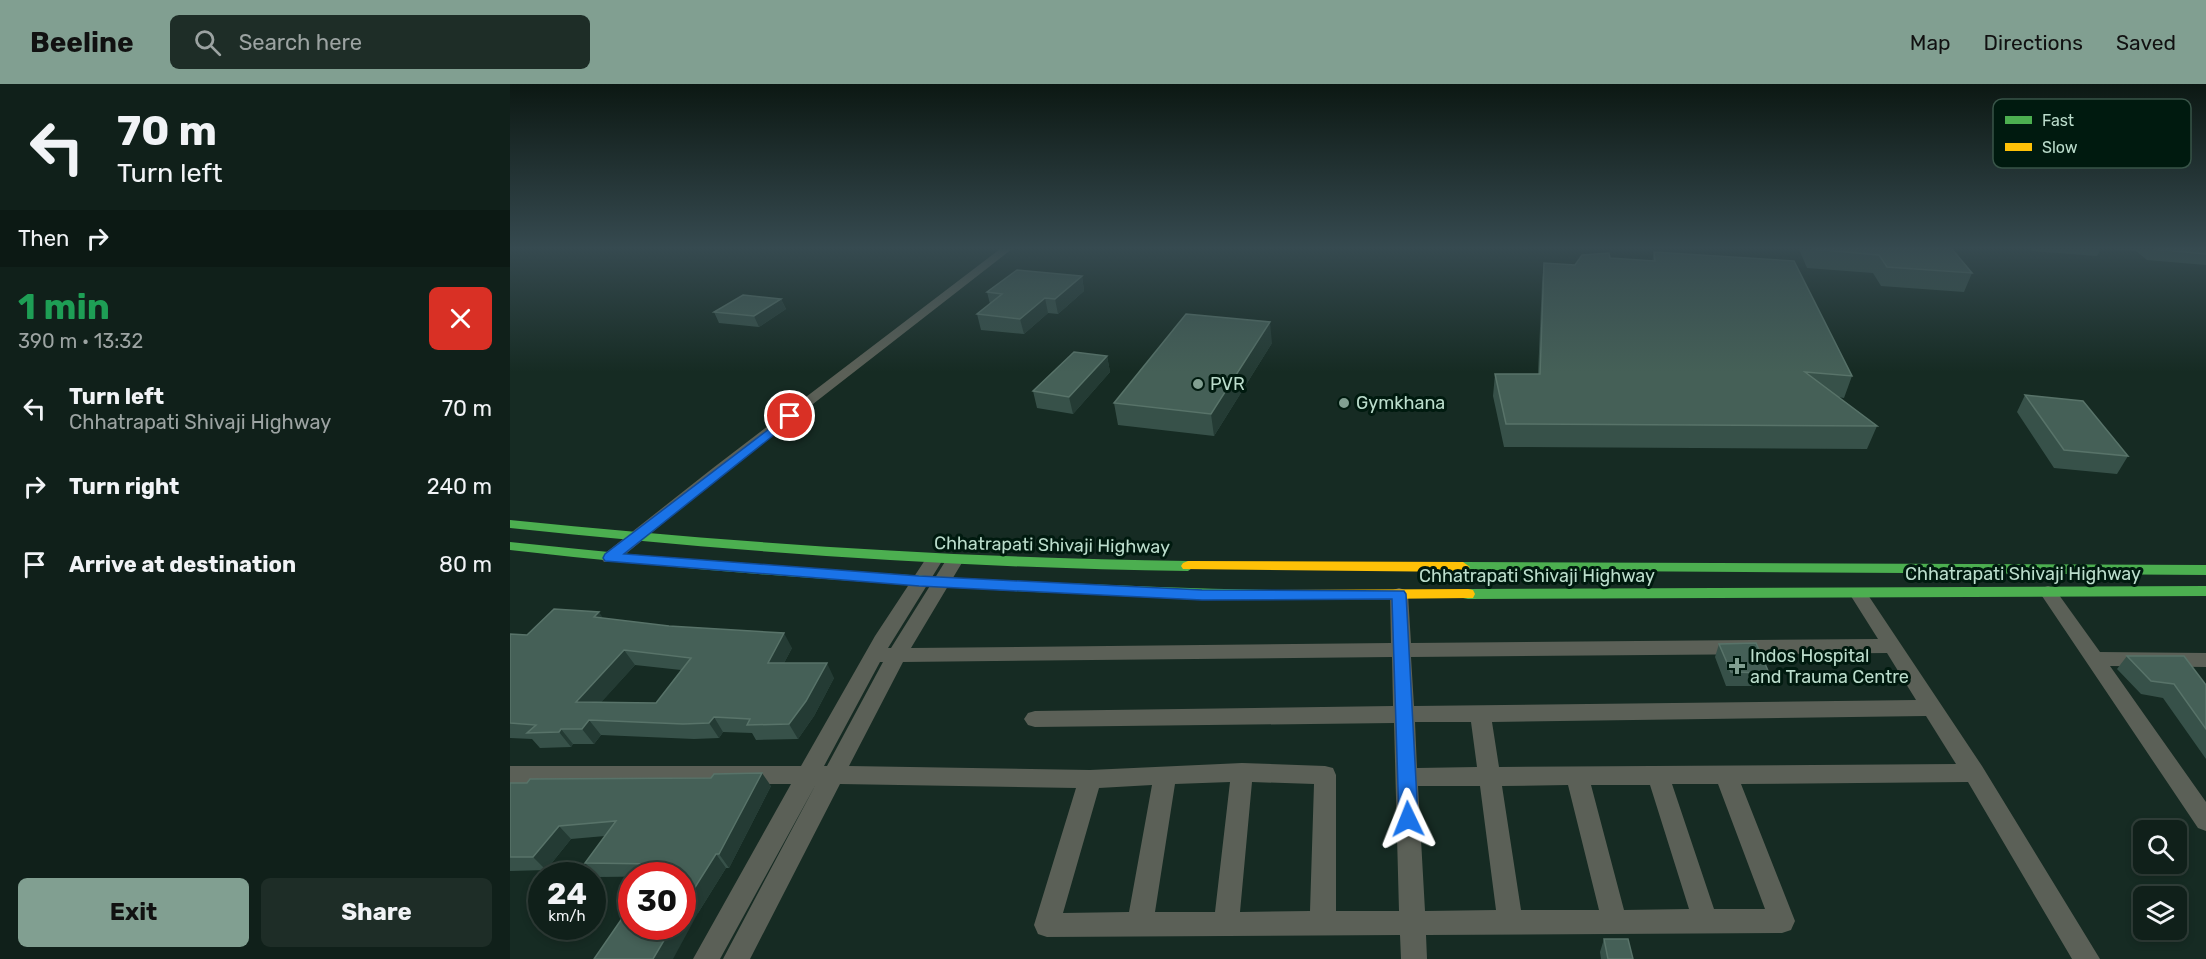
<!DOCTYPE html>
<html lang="en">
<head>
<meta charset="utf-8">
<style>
	body { margin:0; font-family:Rubik,sans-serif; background:#1e2d27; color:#f1f3f6; height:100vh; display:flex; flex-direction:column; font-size:22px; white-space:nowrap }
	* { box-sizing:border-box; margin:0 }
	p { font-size:20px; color:#9ca3a2 }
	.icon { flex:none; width:33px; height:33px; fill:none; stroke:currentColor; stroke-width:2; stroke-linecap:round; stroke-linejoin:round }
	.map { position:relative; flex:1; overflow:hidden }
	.drawer { display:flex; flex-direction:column; background:#10201a; width:510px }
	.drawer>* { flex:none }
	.hud { background:#10201a; color:#f1f3f6; overflow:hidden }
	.fabs { position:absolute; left:1623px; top:736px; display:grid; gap:12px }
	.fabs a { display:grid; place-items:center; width:54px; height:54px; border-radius:9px; background:#10201a; box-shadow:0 3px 9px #0003,0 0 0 2px #303e39; font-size:30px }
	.speed { position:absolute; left:18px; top:778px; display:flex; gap:12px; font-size:30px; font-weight:700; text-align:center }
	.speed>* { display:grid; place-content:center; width:78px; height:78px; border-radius:50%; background:#10201a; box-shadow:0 3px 9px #0003,0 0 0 2px #303e39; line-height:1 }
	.speed small { font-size:15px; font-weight:400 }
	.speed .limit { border:9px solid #d22; background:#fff; color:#111 }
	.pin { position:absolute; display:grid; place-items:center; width:51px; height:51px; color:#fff; margin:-26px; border:3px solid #fff; border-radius:50%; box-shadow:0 2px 6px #0007 }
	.me { position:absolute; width:66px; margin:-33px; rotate:358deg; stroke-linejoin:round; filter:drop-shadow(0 0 4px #0008) }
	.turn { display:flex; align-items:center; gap:21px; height:126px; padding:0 18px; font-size:27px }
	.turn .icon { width:78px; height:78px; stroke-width:2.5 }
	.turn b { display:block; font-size:42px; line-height:51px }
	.then { display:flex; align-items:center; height:57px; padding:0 18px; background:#0003; gap:12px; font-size:22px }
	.round { display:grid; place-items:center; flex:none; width:63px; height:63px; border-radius:9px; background:#1e2d27 }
	.headline { display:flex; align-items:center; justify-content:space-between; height:102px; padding:0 18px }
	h1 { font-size:36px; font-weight:700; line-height:45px; color:#1e9e55 }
	.cta { display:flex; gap:12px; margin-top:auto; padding:12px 18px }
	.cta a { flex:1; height:69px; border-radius:9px; background:#819f91; color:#111; font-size:24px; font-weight:700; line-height:69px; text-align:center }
	.cta a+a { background:#1e2d27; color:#f1f3f6 }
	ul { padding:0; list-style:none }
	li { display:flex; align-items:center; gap:18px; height:78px; padding:0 18px }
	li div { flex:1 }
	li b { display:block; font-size:22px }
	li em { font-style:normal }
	header { display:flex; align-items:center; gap:36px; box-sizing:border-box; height:84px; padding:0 30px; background:#819f91; color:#111 }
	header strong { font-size:28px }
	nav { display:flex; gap:33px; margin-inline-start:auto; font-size:21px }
	.search { width:420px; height:54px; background:#1e2d27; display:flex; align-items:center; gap:15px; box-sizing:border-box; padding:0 21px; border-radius:9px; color:#9ca3a2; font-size:22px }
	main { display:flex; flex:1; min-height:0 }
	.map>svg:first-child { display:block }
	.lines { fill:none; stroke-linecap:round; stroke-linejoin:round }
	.street { fill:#5b6057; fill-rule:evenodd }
	.fast { fill:#4caf50; fill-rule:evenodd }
	.slow { fill:#ffc107; fill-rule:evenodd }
	.wall { fill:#375149; fill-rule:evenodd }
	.shaded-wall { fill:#243b34 }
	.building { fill:#456057; stroke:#587369; stroke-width:1.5; fill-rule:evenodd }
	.route { fill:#1a73e8; stroke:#114b97; stroke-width:1.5 }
	.poi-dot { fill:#819f91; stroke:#001a0f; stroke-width:2 }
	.labels { text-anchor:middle; stroke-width:6; stroke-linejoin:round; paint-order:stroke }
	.poi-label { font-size:18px; fill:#bdc; stroke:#001a0f; text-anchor:start }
	.street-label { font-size:18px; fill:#bdc; stroke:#001a0f }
	.key { fill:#001a0f; stroke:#385448; stroke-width:1.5 }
	.key-label { font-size:16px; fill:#bdc }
</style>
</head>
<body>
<header>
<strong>Beeline</strong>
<div class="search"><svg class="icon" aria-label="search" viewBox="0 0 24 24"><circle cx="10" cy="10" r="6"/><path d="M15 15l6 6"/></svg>Search here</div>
<nav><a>Map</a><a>Directions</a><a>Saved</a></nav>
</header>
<main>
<section class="drawer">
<div class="hud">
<div class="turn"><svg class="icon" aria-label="left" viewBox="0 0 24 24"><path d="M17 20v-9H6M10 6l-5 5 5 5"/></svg><div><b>70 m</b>Turn left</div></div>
<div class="then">Then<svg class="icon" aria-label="right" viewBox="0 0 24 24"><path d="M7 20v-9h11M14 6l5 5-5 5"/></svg></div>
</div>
<div class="headline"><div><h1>1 min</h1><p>390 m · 13:32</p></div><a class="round" style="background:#d93025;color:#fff"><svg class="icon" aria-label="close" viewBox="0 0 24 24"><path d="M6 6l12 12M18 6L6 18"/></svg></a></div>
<ul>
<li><svg class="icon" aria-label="left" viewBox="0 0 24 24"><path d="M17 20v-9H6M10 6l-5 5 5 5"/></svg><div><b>Turn left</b><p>Chhatrapati Shivaji Highway</p></div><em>70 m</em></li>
<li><svg class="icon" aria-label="right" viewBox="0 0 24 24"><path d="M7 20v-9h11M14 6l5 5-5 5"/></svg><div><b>Turn right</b></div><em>240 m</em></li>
<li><svg class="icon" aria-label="arrive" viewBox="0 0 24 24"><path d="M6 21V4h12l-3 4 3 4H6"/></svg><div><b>Arrive at destination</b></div><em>80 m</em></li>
</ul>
<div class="cta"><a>Exit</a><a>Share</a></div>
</section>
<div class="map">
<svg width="1696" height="875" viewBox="0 0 1696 875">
	<rect width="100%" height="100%" fill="#162b23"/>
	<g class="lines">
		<!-- street -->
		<path class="street" d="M490 165H502L213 390 106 478H94L91 474 94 470 203 384Z
			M423 471 429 473 432 477 378 564H381L438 473H450L453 477 401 564 881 559 880 510 883 506 889 504 895 506 898 510 901 559 1368 555 1339 509 1342 505H1354L1472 682 1590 875H1562L1458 698 1231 700 1285 837 1281 846 1272 849 916 851 917 875H891L890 851 537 853 528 850 524 841 566 704 330 700 240 875H213L306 700 210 875H183L281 700H0V682H291L365 552 417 473ZM1377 569 1406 616 904 622 901 573ZM882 573 883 622 525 627 518 629 514 635 518 641 525 643 884 639 889 827H826V691L823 684 815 682 732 679 580 686 339 682 393 578ZM370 578H373L317 682H314ZM1416 632 1446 680 989 683 982 638ZM905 638H961L967 683 907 684ZM720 698 705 828H645L665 700ZM742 698 804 700 800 827 730 828ZM1162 700H1208L1255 825H1204ZM642 701 619 828 553 829 589 704ZM1058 701 1089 826H1011L992 702ZM1081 701H1140L1179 825 1114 826ZM908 702H970L986 826 915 827Z
			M1538 502 1544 504 1590 568 1696 569V583L1600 582 1696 718V747L1688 744 1532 512 1529 508 1532 504Z"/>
		<!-- fast -->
		<path class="fast" d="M0 436C226 459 451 474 678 477L685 482 678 487C451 484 226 468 0 444Z
			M0 458C174 477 349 489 524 498 604 501 684 505 764 506L769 507 771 511 769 515 764 516C684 515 604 511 524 508 349 499 174 486 0 466Z
			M953 478 1696 481V491L948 486 946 483Z
			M1696 502V512L958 515 953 514 951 510 953 506 958 505Z"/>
		<!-- slow -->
		<path class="slow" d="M678 477 953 478 960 483 953 488 673 485 671 482 673 479Z
			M958 505 963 506 965 510 963 514 764 516 759 515 757 511 759 507 764 506Z"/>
	</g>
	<!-- wall -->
	<path class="wall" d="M1289 165H1442L1462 189 1454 208 1371 202 1363 189 1297 184Z
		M1521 165H1591L1587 172 1522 167Z
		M1601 165H1696V181L1637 176 1626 167Z
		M1144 168 1342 292 1334 314 1328 313 1367 342 1357 365 994 363 983 312 985 290H1028L1032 198 1034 179 1065 181 1100 174 1142 177Z
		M572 192 574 207 548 230 538 229 514 250 471 246 467 230 480 220 477 208Z
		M271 215 276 225 249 243 209 239 204 228Z
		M762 259 704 352 608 341 604 319Z
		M597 272 600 288 563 330 527 324 523 307Z
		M1515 311 1618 372 1607 390 1544 384 1507 328Z
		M93 534 282 564 274 579 324 594 304 632 288 655 246 656 242 649 213 648 209 654 184 655 91 651 84 660H63L61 663 30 664 22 655 0 654V550L17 551ZM125 581 171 586 146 619 91 618Z
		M1209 560 1259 589 1254 602H1216L1205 573Z
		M1617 572 1696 601V675L1653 614 1631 610 1607 585Z
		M0 699 261 702 219 784H216L188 829 172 792 88 793 75 779 95 752 61 755 36 786 0 787Z
		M1094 855 1123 875H1091L1090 868Z"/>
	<!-- shaded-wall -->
	<path class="shaded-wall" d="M572 192 574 207 548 230 545 215Z
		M535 214 538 229 514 250 510 235Z
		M271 215 276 225 249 243 244 232Z
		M760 238 762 259 704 352 701 330Z
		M597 272 600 288 563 330 559 313Z
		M89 528 99 543 84 533Z
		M274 549 282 564 266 594 258 579Z
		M114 566 125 581 78 633 66 618Z
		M317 579 324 594 304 632 288 655 279 640Z
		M204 633 213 648 209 654 199 639Z
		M79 636 91 651 84 660 72 645Z
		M51 645 63 660 61 663 49 648Z
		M252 689 261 702 219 784 209 770Z
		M49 742 61 755 36 786 23 773Z
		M206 770 216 784 188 829 163 875H143L162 843H172V824Z"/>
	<!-- building -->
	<path class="building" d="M1442 165 1462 189 1377 183 1369 171 1302 165Z
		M1643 165H1696V170Z
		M1144 168 1284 177 1342 292 1295 288 1367 342 996 340 985 290H1030L1034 179 1065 181 1072 171 1099 169 1100 174 1145 177Z
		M507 186 572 192 545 215 535 214 510 235 467 230 492 210 477 208Z
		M233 211 271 215 244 232 204 228Z
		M676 230 760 238 701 330 604 319Z
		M564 268 597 272 559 313 523 307Z
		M1515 311 1573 317 1618 372 1554 366Z
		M44 525 89 528 84 533 159 542 274 549 258 579H317L296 617 279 640 237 641 240 635 204 633 199 639 173 640 79 636 72 645H51L49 648 17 649 26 641 0 639V550L17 551ZM114 566 181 574 146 619 66 618Z
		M1246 559 1259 589 1221 588 1209 560Z
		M1617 572H1674L1696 601V645L1664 600 1641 597Z
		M252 689 209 770H206L172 824V792H141L149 780 75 779 106 737 49 742 23 773H0V699H17L20 695 201 694 204 690Z
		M122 820V843H162L143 875H84Z
		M1094 855H1118L1123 875H1098Z"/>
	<!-- sky -->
	<linearGradient id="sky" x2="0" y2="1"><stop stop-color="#0c1813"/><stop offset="0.57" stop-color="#364a50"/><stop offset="1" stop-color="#364a50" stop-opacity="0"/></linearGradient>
	<rect width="1696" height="288" fill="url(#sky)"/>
	<!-- route -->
	<path class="route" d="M280 329 285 332 284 335 114 470 409 492 692 506 894 507 896 510 908 735 905 741 898 743 892 741 889 735 882 515 692 516 409 502 95 477 93 474 95 470Z"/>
	<!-- markers -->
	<g class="poi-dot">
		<circle cx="688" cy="300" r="6"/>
		<circle cx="834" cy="319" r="6"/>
		<path d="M1224 573h6v6h6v6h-6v6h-6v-6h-6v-6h6z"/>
	</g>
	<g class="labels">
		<!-- poi labels -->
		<g class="poi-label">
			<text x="700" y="306">PVR</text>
			<text x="846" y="325">Gymkhana</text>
			<text x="1240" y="578">Indos Hospital<tspan x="1240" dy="21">and Trauma Centre</tspan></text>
		</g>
		<!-- street labels -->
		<g class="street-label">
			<text transform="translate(542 461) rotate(1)" y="6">Chhatrapati Shivaji Highway</text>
			<text x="1513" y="496">Chhatrapati Shivaji Highway</text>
			<text x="1027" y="498">Chhatrapati Shivaji Highway</text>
		</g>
	</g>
	<!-- legend -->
	<rect x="1483" y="15" width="198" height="69" rx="9" class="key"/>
	<rect x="1495" y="32" width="27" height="8" fill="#4caf50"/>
	<rect x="1495" y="59" width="27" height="8" fill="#ffc107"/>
	<g class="key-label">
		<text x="1532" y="42">Fast</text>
		<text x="1532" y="69">Slow</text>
	</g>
</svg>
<div class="fabs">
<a><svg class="icon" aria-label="search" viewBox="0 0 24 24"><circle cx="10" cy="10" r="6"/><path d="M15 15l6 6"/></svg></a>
<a><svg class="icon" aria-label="layers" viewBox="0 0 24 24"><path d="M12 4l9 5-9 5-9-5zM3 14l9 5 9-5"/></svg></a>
</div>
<div class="speed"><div>24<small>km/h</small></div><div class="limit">30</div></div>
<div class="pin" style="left:280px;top:332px;background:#d93025"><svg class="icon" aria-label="arrive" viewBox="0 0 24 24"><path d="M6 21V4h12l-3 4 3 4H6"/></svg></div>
<svg class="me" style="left:898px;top:735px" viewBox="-20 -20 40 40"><path d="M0-17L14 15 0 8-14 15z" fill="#1a73e8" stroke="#fff" stroke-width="4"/></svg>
</div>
</main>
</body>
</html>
